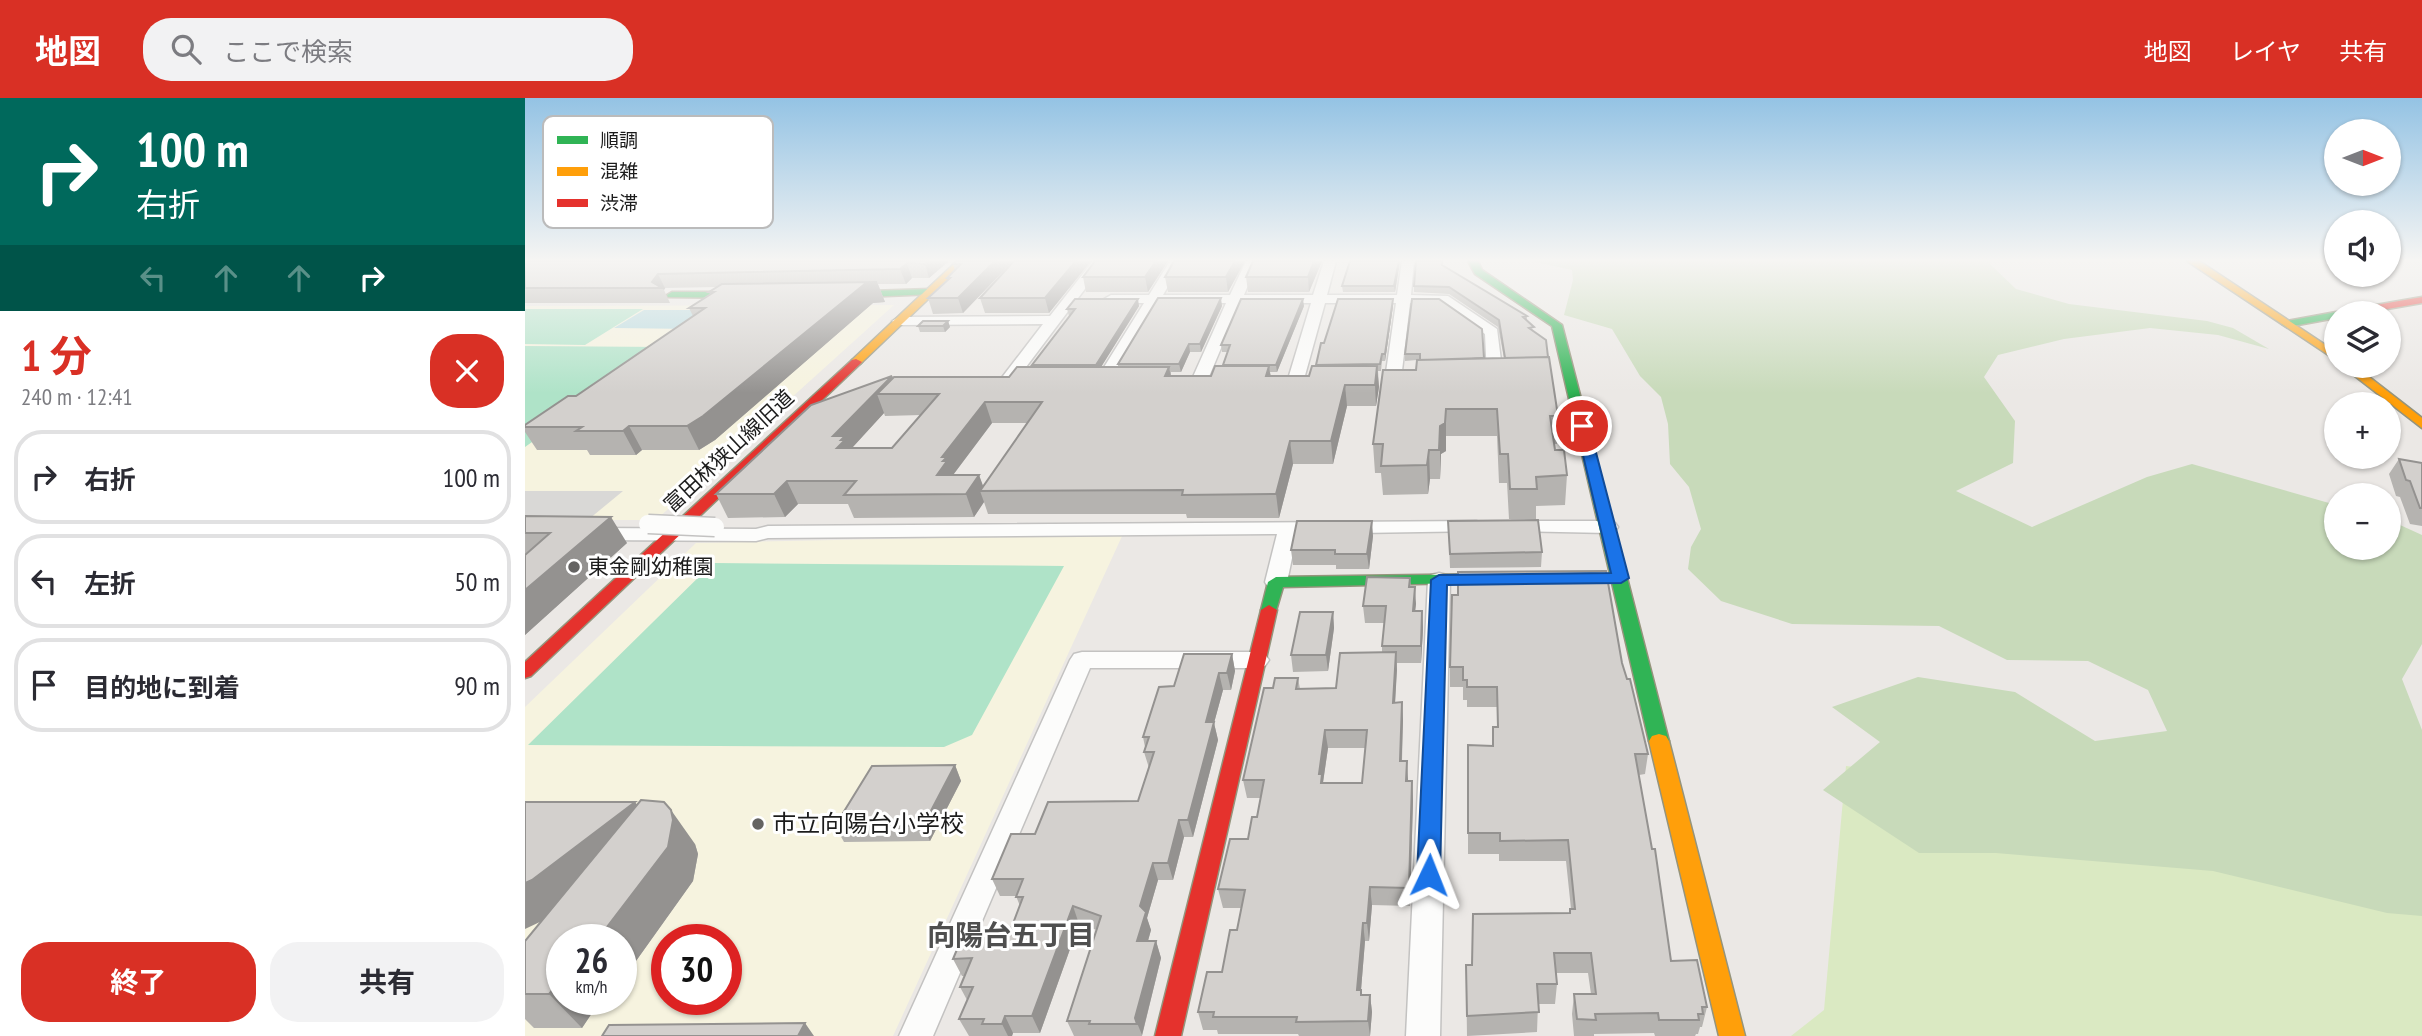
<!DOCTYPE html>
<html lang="ja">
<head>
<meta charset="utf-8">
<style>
	body { margin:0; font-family:"PT Sans Narrow","Noto Sans JP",sans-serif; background:#f2f2f3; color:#2b2b33; height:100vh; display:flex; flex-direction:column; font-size:26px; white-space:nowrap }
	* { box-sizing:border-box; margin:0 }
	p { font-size:23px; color:#7c7c81 }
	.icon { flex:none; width:38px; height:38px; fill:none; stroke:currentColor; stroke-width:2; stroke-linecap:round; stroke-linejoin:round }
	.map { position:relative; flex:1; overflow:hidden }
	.panel { display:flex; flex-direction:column; background:#fff; width:525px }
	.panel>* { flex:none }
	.hud { background:#00695c; color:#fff; overflow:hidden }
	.needle { width:46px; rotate:90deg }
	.fabs { position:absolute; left:1799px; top:21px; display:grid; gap:14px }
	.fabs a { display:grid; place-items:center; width:77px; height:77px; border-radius:50%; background:#fff; box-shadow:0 2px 5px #0004; font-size:35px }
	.speed { position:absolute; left:21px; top:826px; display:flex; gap:14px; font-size:35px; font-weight:700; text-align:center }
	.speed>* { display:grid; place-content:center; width:91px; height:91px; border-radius:50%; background:#fff; box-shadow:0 2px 5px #0004; line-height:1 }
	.speed small { font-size:18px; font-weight:400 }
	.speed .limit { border:10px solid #d22; background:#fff; color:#111 }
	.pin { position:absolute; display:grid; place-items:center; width:60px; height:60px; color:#fff; margin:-30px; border:4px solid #fff; border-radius:50%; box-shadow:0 2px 7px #0007 }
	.me { position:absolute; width:77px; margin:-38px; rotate:2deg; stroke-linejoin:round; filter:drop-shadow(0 0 5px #0008) }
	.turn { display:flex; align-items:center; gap:24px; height:147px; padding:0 21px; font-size:32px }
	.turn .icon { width:91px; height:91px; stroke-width:2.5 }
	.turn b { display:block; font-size:49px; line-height:60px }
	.lanes { display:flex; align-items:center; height:66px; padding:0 21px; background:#0003; justify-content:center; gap:35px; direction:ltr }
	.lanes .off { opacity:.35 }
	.round { display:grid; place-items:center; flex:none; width:74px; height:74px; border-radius:28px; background:#f2f2f3 }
	.headline { display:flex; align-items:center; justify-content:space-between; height:119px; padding:0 21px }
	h1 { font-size:42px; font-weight:700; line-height:52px; color:#d93025 }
	.primary-button { display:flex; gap:14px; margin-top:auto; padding:14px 21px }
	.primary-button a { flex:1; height:80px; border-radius:28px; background:#d93025; color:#fff; font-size:28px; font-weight:700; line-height:80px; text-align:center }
	.primary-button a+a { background:#f2f2f3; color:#2b2b33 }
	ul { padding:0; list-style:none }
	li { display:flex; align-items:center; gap:21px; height:94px; margin:0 14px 10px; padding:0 7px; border:4px solid #e1e1e2; border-radius:28px }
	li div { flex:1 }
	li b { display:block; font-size:26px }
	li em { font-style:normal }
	header { display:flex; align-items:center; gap:42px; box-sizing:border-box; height:98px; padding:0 35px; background:#d93025; color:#fff }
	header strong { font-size:33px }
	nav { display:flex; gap:38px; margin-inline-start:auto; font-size:24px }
	.search { width:490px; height:63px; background:#f2f2f3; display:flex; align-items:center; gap:18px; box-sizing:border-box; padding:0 24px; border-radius:28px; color:#7c7c81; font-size:26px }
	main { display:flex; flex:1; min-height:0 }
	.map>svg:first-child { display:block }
	.education { fill:#f6f3df; fill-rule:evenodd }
	.religious { fill:#d9d8d6 }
	.grass { fill:#dae9c2 }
	.forest { fill:#c8daba }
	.pitch { fill:#afe3c8 }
	.water { fill:#b7dadf }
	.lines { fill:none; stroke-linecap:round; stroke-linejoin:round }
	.street-casing { stroke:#c3c2c1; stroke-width:3 }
	.fast-casing { stroke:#95947c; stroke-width:3 }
	.slow-casing { stroke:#95947c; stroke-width:3 }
	.jam-casing { stroke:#95947c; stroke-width:3 }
	.street { fill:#fcfcfb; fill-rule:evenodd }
	.fast { fill:#30b455; fill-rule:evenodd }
	.slow { fill:#ff9f0a; fill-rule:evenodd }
	.jam { fill:#e5322d; fill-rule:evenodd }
	.street-bridge-casing { stroke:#c3c2c1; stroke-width:21; stroke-linecap:butt }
	.street-bridge { stroke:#fcfcfb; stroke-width:18 }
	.wall { fill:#b5b3b0; fill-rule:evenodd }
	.shaded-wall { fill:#949290 }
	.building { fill:#d3d0cd; stroke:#949290; stroke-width:2; fill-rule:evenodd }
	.route { fill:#1a73e8; stroke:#114b97; stroke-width:2 }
	.poi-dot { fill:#646362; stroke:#fff; stroke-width:2.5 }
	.labels { text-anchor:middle; stroke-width:6; stroke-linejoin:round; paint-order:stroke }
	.street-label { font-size:21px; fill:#1c1c1c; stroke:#fff }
	.poi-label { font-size:21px; fill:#1c1c1c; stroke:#fff; text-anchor:start }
	.near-poi-label { font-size:24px; fill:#1c1c1c; stroke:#fff; text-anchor:start }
	.near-neighbourhood-label { font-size:28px; font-weight:bold; fill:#4f4f4f; stroke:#fff }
	.key { fill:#fff; stroke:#bbb; stroke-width:2 }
	.key-label { font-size:19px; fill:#1c1c1c }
</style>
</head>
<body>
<header>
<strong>地図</strong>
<div class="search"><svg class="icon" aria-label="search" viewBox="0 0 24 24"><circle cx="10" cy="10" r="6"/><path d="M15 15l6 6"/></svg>ここで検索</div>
<nav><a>地図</a><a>レイヤ</a><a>共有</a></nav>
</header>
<main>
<section class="panel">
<div class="hud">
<div class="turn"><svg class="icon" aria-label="right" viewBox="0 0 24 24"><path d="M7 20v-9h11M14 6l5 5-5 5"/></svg><div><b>100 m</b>右折</div></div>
<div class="lanes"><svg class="icon off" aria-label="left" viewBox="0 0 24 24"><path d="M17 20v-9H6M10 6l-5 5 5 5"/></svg><svg class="icon off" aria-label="ahead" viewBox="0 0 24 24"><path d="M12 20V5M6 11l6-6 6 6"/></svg><svg class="icon off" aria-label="ahead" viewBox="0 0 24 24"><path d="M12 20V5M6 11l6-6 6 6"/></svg><svg class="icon" aria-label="right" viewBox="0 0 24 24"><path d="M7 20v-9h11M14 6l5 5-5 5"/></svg></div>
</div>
<div class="headline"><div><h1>1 分</h1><p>240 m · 12:41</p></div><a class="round" style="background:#d93025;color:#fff"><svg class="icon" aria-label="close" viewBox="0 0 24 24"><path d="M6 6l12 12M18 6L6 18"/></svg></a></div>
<ul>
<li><svg class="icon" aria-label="right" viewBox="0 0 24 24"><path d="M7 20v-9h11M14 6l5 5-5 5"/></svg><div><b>右折</b></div><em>100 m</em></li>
<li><svg class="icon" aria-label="left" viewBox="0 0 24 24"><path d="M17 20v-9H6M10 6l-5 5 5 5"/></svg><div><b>左折</b></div><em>50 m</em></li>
<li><svg class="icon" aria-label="arrive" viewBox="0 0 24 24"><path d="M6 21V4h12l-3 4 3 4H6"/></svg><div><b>目的地に到着</b></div><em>90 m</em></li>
</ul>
<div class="primary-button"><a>終了</a><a>共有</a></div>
</section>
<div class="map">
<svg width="1897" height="938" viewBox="0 0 1897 938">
	<rect width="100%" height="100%" fill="#ebe8e5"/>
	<!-- education -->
	<path class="education" d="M369 207 131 422H0V208Z
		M598 436 368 938H0V609L171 445ZM37 842H96V901H37ZM142 842H201V901H142Z"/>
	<!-- religious -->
	<path class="religious" d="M0 393H98L64 421H0Z"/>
	<!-- grass -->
	<path class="grass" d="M1321 668 1446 684 1897 778V938H1266L1299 912Z"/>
	<!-- forest -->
	<path class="forest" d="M1006 163H1466L1465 166 1491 191 1544 206 1682 223 1708 230 1744 251 1693 237 1625 230 1539 241 1473 257 1459 279 1490 323 1488 365 1431 393 1507 429 1622 379 1667 366 1811 407V450H1864V422L1897 437V546L1877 581 1897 632V818L1862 815 1688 773 1471 755H1394L1298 692 1355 644 1307 609 1393 579 1490 594 1570 643 1642 633 1623 592 1563 563 1482 562 1414 528 1267 526 1196 503 1163 471 1166 449 1176 431 1164 389 1145 366 1143 326 1136 299 1115 278 1087 231 1039 217 1048 182 1047 172Z"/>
	<!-- pitch -->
	<path class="pitch" d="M0 211H118L60 247 0 246Z
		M0 248 141 249 0 349Z
		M188 465 539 468 447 637 419 649 3 647Z"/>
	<!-- water -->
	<path class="water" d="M119 212H195L168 231 89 230Z"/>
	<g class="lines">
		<defs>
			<path id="street" d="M568 163H581L495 277 501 279 503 282 501 285 483 287 475 282 518 226 374 227 367 223 374 219 525 218Z
				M645 163H658L638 197H705L721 163H733L719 197H788L799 163H811L802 197H872L877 163H889L886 197 923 198 972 231 978 278 970 283 962 278 960 236 915 205H885L876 281 874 284H862L860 281 871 205H800L779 281 777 284H765L763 281 786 205H715L683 281 675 286 667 281 701 205H633L585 285H573L571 282 619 205H586L579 201 586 197H624Z
				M951 423 958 425 961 429 958 433 772 436 762 484 759 489H743L740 484 752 436 243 440 231 443 70 442 63 440 60 436 63 432 70 430 231 431 243 428Z
				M987 423H1083L1090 425 1093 429 1090 433 1083 435 980 433 977 429 980 425Z
				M914 475 922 477 925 482 915 938H881L903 482 906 477Z
				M557 554H732L740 556 744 562 740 568 732 570H565L408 938H374L545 562 549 556Z"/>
			<path id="fast" d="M943 163H953L957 172 1037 227 1144 643 1141 648 1134 650 1127 648 1124 643 1027 228 950 176Z
				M405 191 409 192V196L315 200 310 197 315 194Z
				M147 194H223L228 197 223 200 143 199 142 197Z
				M1811 214 1815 215H1811V220L1762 229 1757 226 1762 223Z
				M973 476 981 481 979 484 758 489 750 516 744 517 736 512 743 484 751 479Z"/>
			<path id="slow" d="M432 163H443L335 266H327V262Z
				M1662 163H1674L1811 254V262Z
				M1817 268H1830L1897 320V330Z
				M1134 636 1141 638 1144 643 1220 938H1194L1124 643 1127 638Z"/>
			<path id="jam" d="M1897 199V205L1839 215H1817L1822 212Z
				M331 261 337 264 335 266 6 578 0 580V564L327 262Z
				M744 507 752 512 656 938H630L736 512Z"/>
		</defs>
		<!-- street casing -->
		<use href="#street" class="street-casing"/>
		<!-- fast casing -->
		<use href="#fast" class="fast-casing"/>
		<!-- slow casing -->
		<use href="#slow" class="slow-casing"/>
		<!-- jam casing -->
		<use href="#jam" class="jam-casing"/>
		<!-- street -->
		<use href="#street" class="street"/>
		<!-- fast -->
		<use href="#fast" class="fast"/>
		<!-- slow -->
		<use href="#slow" class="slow"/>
		<!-- jam -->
		<use href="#jam" class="jam"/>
		<defs>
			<path id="street-bridge" d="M123 426 190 429"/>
		</defs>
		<!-- street-bridge casing -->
		<use href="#street-bridge" class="street-bridge-casing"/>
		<!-- street-bridge -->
		<use href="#street-bridge" class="street-bridge"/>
	</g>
	<!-- wall -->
	<path class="wall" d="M0 163H424L404 180H387L381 186H353L360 204 348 205 190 342 174 352H117L111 357H65L62 352H12L0 334V327L51 298 168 218 164 210 185 196 184 194 191 189 140 190 139 192 145 205H0Z
		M488 163 438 215 408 216 403 200 423 182 422 180 430 172 428 166Z
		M566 163 524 215H460L455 200Z
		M570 163H643L623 194H561L558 179Z
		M649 163H720L703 194H643L640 179Z
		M728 163H797L784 194H723L721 179Z
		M875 163 870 194H818L817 188Z
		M918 168 1002 218V222L1023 259 1033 318 1032 346H1029L1030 352 1042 377 1040 407 1011 408V421H984L982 385H974L972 338H921V353L916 356 915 381H905L903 396 858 397 856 375H850L848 346 891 272 892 262 880 263V256L887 201 959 260H979L973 229 924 196 889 194V188Z
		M868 201V208L860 263H857L856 273H853L854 289 851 308H822L808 366H768L754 420H662L661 416H463L459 404 449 419 329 420 323 406H273L260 419 203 420 191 396 368 280 484 279 508 269 507 267 545 218H544L542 211 614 208 576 269H593V266L697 208 676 254H665L656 274H646V278H686L698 268 703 254H697L696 247 779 208 752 274H745L746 278H784L791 268 799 245ZM359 315 360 318 396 317 367 350H327ZM467 325H502L458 389 454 377H428Z
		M423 223 425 229 420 234H395L393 228Z
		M1874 361 1897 365V428L1885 426 1875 399 1871 398 1864 376Z
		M0 418 102 445 0 537Z
		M923 423 1017 454 1016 469 925 470Z
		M848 438 844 471H811V467H768L766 452Z
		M885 480 886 489 891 506 890 513H897L898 530 896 565H872L870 605 877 604 878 622 877 663 883 683H887L888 702 885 808 847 807 844 843H840L836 892 837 897H845L847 914 845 938H774L773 936H693L692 932H678L673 914 697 874 712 832 716 810H698L693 791 723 741 732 719 736 700H722L718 682 748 590 773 580 775 591 811 590 857 554V548L859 525H840L838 508ZM803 650H841L837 685H798Z
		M808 514 809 530 803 573 768 574 766 557Z
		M707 556 710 573 706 592H698L689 625 693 642 668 739H659L648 782H633L622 820 626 832 623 843H631L636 860 617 938H549L542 923 572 832 554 826 515 935H488L487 938H444L434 921 442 902 435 889 440 878H437L428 861 484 836 495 808 491 798H475L467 781 510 736 613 703 624 670 619 654 620 649 618 639 649 588Z
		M1097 565 1123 656 1120 676 1114 677 1146 863 1182 909 1177 929H1175L1173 936H1171L1170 938H1130L1129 935 1069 936V938H1049L1047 916 1049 896H1066L1063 875H1031L1032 886 1030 906H1013L1012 934 942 938 941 867H947L1045 815 1046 811 1041 763H974V756H943V647L967 648 968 629H972V609H942V602H938V589H925V569Z
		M430 667 436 683 405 743 319 744 310 728Z
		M170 746 173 756 168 783 96 884V842H37V901H84L74 915H67L57 930H9L0 921V843Z"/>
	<!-- shaded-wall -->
	<path class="shaded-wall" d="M403 163H424L404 180 400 166Z
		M470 163H488L438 215 433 200Z
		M551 163H566L524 215 520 200Z
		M631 163H643L623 194 620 179Z
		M710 163H720L703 194 701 179Z
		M789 163H797L784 194 783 179Z
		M874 163H875L870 194 869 188Z
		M382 165 387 180 381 186 375 171Z
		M133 176 140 190 139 192 137 190 127 184Z
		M352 184 360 204 348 205 190 342 174 352 162 328 341 185Z
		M696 200 697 208 676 254 675 246Z
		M613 201 614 208 573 274 571 267Z
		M778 201 779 208 752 274 751 267Z
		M868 201V208L860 263V256Z
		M423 223 425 229 420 234 418 228Z
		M664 246 665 254 656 274 654 266Z
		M744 268 747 289 741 278Z
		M852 268 854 289 851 308 850 287Z
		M644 269 648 289 640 278Z
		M367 278 374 296H352L359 315 326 351 321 373 308 338Z
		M820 287 822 308 808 366 806 343Z
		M460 304 467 325 428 377H412L417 359Z
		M921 311V353L916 356 915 381V328Z
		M104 328 117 352 111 357 98 333Z
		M765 343 768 366 754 420 751 396Z
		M904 352 905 381 903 396 902 367Z
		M454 377 460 393H455L459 404 449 419 441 396Z
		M262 383 273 406 260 419 249 396Z
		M86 419 102 445 0 537V492Z
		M847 423 848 438 844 471 842 456Z
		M890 489 891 506 888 530V513Z
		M897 513 898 530 896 565V548Z
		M808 514 809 530 803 573 801 557Z
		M871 554 872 572 869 622 868 605Z
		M707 556 710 573 706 592 702 575Z
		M694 575 698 592 689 625 693 642 668 739 663 722 681 624Z
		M877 604 878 622 876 681 875 663Z
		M800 632 803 650 798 684 799 694 794 676Z
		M882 663 883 681 882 702 881 683Z
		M430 667 436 683 405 743 398 728Z
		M887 683 888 702 885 808 884 790Z
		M110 704 134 736 36 814 0 831V785Z
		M146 712 170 746 173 756 168 783 96 884V842H72Z
		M654 722 659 739 648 782 643 765Z
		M628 765 633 782 622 820 626 832 618 860 612 843 615 808Z
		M845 789 847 807 844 843 842 825Z
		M548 808 554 826 515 935 507 918Z
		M838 825 840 843 836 892 838 910 832 892Z
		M631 843 636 860 617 937 610 920Z
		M36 881 37 883V901H54L67 915 57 930 24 896Z
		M845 897 847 914 845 938 843 923Z
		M61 901H84L74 915Z
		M480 918 488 935 487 938H483L477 926Z
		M280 925 289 938H273Z"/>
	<!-- building -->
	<path class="building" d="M0 163H403L400 166 382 165 375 171 133 176 127 184 137 190H0Z
		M431 163H470L433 200H403L425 180H422L436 166H428Z
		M489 163H551L520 200H455Z
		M570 163H631L620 179H558Z
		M649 163H710L701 179H640Z
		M728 163H789L783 179H721Z
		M825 163H874L869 188H817Z
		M891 163H917V167L1002 218 998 219 1009 229 1004 230 1021 242 1023 259 980 260 974 222 924 189 889 188Z
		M352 184 341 185 178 318 162 328H104L98 333H51L57 329H0V327L43 298H51L180 210H164L189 194H184L197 186Z
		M633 200H696L675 246H664L654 266H593Z
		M550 201H613L571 267H507L550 211H542Z
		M716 201H778L751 267H698L705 247H696Z
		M813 201H868L860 256H857L855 266 791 267 796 245H799Z
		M887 201H914L957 231 959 260 895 262V256H880Z
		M398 223H423L418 228H393Z
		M1024 259 1033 318H1025L1030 352H1039L1042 377 1011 379 1012 391H985L983 356H975L972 311H921L920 325 915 328 914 352H904L902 367 856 368 858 346H848L858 272H891L892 262Z
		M690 268H744L741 278H784L787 268H852L850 287H820L806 343H765L751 396 657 397 658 392 455 393 517 304H460L417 359H422L418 363H422L412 377H454L441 396 319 397 331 383H262L249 396H191L286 307 367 278 308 338H320L316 342H320L312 350H367L414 296H352L369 279H484L492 269H644L640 278H686Z
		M1874 361 1897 365V410H1895L1885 383 1881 382Z
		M0 418 86 419 0 492V457L25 435H0Z
		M1013 422 1017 454 925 456 923 423Z
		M772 423H847L842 456H810V452H766Z
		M1081 473 1097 565 1102 581H1105L1123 656H1110L1127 751H1130L1146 863 1172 862 1182 909H1177L1178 916H1173L1174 922H1134L1133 915 1070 916 1071 922 1052 921 1049 896H1071L1066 855H1029L1032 886H1012L1014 914 942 918 941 867H947L948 816 1045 815V811H1050L1043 742 975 743V735H943V647L968 648V629H973L972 589H942V582H938V569H925L927 497H933V474Z
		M842 479 885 480 884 489H890L888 513H897L896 548H857L861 508H838Z
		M775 514H808L801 557H766Z
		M871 554 868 605 877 604 875 663H882L881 683H887L884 790 845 789 842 825H838L832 892H836V897H845L843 923 771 924 772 919H688L689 914H673L682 874H697L705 832H712L720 792 693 791 705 741H723L727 719H732L739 682H718L739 590H748L750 580H773L771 591 811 590 815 555ZM800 632H842L837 685H796L797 676H794Z
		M659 556H707L702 575H694L681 624H689L663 722H654L643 765H628L615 808 621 814 612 843H631L610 920 612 926H564L565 923H542L576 818 548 808 507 918H480L477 926H457L459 921H434L448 889H435L447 860 428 861 438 837 484 836 498 799H491L498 781H467L486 736H510L523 704 613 703 629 654H619L624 639H618L634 589 649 588Z
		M430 667 398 728H310L347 668Z
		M116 702 139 704 146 712 148 722 143 749 72 842H37V881H36L24 896H0V843Z
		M0 704H110L7 782 0 785Z
		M280 925 273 938H77L84 927Z"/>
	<!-- sky -->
	<linearGradient id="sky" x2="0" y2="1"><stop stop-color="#94c3e4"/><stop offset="0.55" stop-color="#f6f5f3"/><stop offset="1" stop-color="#f6f5f3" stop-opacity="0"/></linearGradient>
	<rect width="1897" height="295" fill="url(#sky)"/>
	<!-- route -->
	<path class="route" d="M1057 324 1064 328 1104 480 1096 485 922 487 915 777 911 784 904 786 896 784 892 777 906 482 914 477 1086 475 1051 328Z"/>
	<!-- markers -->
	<g class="poi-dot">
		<circle cx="49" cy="469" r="7"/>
		<circle cx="233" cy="726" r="7"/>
	</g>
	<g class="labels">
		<!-- street labels -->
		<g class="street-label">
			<text transform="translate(204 353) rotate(-43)" y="7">富田林狭山線旧道</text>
		</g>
		<!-- poi labels -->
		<g class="poi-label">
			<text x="63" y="476">東金剛幼稚園</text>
		</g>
		<!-- near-poi labels -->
		<g class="near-poi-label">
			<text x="247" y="734">市立向陽台小学校</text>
		</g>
		<!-- near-neighbourhood labels -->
		<g class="near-neighbourhood-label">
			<text x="486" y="847">向陽台五丁目</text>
		</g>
	</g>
	<!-- legend -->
	<rect x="18" y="18" width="230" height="112" rx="10" class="key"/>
	<rect x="32" y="38" width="31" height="8" fill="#30b455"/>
	<rect x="32" y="69" width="31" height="9" fill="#ff9f0a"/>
	<rect x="32" y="101" width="31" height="8" fill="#e5322d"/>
	<g class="key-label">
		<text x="75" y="49">順調</text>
		<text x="75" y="80">混雑</text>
		<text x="75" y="112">渋滞</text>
	</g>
</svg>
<div class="fabs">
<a><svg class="needle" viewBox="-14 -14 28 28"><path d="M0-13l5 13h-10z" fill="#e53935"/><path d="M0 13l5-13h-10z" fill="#7c7c81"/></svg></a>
<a><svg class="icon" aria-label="sound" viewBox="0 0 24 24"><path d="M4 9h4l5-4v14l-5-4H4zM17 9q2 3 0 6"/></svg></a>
<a><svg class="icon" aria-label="layers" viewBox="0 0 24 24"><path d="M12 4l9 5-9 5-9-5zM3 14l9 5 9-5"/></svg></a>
<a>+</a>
<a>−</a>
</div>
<div class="speed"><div>26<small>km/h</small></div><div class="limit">30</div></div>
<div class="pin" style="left:1057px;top:328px;background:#d93025"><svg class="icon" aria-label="arrive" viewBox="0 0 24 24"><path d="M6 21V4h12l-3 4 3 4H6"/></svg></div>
<svg class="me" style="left:904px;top:777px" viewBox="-20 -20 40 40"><path d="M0-17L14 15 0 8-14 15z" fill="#1a73e8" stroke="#fff" stroke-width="4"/></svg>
</div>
</main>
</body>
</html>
